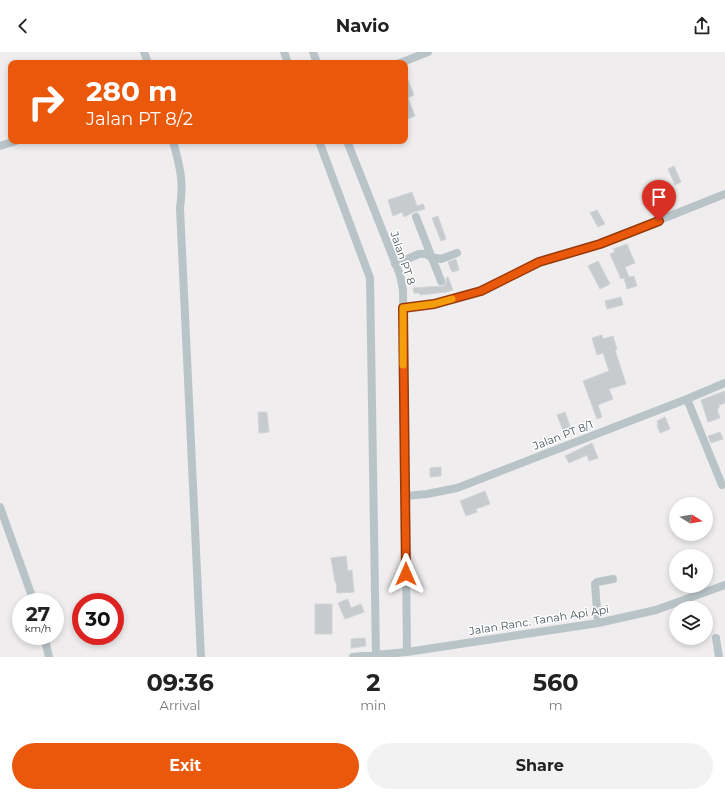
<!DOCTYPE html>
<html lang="en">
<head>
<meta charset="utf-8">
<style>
	body { margin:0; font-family:Montserrat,sans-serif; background:#f2f2f2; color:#222; height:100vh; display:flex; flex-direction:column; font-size:15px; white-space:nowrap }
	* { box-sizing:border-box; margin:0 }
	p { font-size:13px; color:#767676 }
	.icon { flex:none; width:22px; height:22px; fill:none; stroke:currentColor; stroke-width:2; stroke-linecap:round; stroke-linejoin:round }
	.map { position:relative; height:605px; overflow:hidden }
	.details { display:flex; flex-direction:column; background:#fff; flex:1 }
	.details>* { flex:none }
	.hud { position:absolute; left:8px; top:8px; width:400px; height:84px; border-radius:8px; box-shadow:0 2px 6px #0003; background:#ea580c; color:#fff; overflow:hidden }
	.needle { width:26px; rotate:101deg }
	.buttons { position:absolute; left:669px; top:445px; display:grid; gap:8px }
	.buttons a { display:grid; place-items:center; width:44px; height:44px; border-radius:50%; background:#fff; box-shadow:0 2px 6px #0003; font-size:20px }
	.speed { position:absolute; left:12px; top:541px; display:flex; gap:8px; font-size:20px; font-weight:700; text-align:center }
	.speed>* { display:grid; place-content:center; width:52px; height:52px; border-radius:50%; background:#fff; box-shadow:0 2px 6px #0003; line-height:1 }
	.speed small { font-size:10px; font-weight:400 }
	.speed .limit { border:6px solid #d22; background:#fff; color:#111 }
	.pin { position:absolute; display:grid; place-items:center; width:34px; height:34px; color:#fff; margin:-41px -17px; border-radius:50% 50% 50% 0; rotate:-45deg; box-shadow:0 0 4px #0007 }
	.pin .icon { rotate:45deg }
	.me { position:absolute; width:44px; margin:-22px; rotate:0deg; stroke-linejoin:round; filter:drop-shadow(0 0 3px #0008) }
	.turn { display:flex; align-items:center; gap:14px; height:84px; padding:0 12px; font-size:18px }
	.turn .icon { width:52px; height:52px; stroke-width:2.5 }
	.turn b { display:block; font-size:28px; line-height:34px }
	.eta { display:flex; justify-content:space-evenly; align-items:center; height:68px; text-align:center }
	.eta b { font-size:24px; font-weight:700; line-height:28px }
	.action { display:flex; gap:8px; margin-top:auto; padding:8px 12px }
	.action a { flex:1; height:46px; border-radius:24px; background:#ea580c; color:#fff; font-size:16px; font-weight:700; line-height:46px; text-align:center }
	.action a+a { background:#f2f2f2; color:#222 }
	header { display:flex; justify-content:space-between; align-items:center; height:52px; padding:0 12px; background:#fff; font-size:18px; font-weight:700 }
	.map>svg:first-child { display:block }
	.building { fill:#c7cbce; stroke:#d1d4d8 }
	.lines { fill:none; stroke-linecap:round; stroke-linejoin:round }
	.minor { stroke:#b9c4c9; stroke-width:8 }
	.route-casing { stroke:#983908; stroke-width:10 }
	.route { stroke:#ea580c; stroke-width:7 }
	.slow { stroke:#f59e0b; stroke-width:7 }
	.labels { text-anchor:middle; stroke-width:3; stroke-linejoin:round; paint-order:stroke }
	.street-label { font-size:11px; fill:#465359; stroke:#fff }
</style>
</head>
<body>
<header><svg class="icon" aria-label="back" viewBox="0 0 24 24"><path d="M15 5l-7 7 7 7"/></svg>Navio<svg class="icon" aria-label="share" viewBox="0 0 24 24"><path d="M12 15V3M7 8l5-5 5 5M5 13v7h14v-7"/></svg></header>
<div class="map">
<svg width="725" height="605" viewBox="0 0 725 605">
	<rect width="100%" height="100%" fill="#efeded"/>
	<!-- building -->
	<path class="building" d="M405 21 414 43 408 46 415 64 405 68Z
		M674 114 681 130 675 133 668 117Z
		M412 140 417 154 423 152 425 157 414 160 404 165 402 160 393 164 388 148Z
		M597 158 605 172 598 175 590 161Z
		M438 164 446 187 441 189 432 166Z
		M627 192 635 211 625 215 629 225 634 224 637 234 627 237 624 226 621 227 610 202 615 200 613 197Z
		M456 207 459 218 452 220 448 210Z
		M598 209 610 232 600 237 588 214Z
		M448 225 453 238 447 240 420 243 419 241H414L413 236 443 234 446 230V226Z
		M621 245 623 253 607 257 605 249Z
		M602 283 603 287 613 284 617 297 615 298 626 332 609 337 613 347 598 353 602 365 597 367 583 329 609 319 603 301 597 303 592 286Z
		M725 339V351L719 353V356L717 357 720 366 708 370 701 348Z
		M258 360H267L269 380 259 381Z
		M565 360 571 377 564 381 557 363Z
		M665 365 670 377 660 381 657 373 658 372 657 369Z
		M720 380 723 387 711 391 708 384Z
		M592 391 598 406 589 409 587 403 569 411 565 404Z
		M441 415V424L430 425V416Z
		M485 439 490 452 476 457 477 460 466 464 460 449Z
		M346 504 348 519 352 518 354 540 337 541 336 530H335L331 506Z
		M348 547 351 556 361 552 364 560 345 567 338 551Z
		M315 552H332V582H315Z
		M365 586 366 594 351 596V587Z"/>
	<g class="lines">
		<!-- minor -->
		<path class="minor" d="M144 0 148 11
			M284 0 288 11
			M313 0 317 11
			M400 11 428 0
			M173 89C180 115 184 129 180 156L201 605
			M319 89 370 226 376 605
			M347 89 400 223 403 238 407 600
			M0 94 16 89
			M416 165 441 229
			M395 212 419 202H426L431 205 441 207 457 201
			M403 256 434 252 481 239 539 210 602 191 725 142
			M687 347 722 433
			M405 444 427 442 457 436 687 347 725 331
			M0 455 34 550
			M598 571 595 532 597 530 613 527
			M44 584 49 605
			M716 586 719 605
			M353 605 407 600 598 571 656 558 725 533"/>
	</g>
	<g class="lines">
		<defs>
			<path id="route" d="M406 522 403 256 434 252 481 239 539 210 600 192 659 169"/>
		</defs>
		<!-- route casing -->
		<use href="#route" class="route-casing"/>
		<!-- route -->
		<use href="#route" class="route"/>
		<!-- slow -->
		<path class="slow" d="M403 313V256L434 252 452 247"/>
	</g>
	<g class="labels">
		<!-- street labels -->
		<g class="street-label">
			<text transform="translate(403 206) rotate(71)" y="4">Jalan PT 8</text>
			<text transform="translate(563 383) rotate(-21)" y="4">Jalan PT 8/1</text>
			<text transform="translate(539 568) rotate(-9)" y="4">Jalan Ranc. Tanah Api Api</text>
		</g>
	</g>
</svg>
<div class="buttons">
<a><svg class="needle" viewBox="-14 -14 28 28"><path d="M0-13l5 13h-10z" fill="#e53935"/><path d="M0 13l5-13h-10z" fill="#767676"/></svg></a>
<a><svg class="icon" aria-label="sound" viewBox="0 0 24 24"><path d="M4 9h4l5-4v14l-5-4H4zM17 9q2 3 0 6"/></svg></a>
<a><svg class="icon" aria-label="layers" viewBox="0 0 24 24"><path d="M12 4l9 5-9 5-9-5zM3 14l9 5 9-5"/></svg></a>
</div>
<div class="speed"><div>27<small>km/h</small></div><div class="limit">30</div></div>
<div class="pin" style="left:659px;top:169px;background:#d93025"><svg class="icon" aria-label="arrive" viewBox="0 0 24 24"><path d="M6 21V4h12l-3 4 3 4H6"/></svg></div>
<svg class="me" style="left:406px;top:522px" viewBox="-20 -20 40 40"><path d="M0-17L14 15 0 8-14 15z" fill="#ea580c" stroke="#fff" stroke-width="4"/></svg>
<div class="hud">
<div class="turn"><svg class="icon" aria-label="right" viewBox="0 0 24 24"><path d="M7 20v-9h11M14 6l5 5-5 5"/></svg><div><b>280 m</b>Jalan PT 8/2</div></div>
</div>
</div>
<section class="details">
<div class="eta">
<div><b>09:36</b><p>Arrival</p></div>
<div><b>2</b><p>min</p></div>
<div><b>560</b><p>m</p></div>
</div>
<div class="action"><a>Exit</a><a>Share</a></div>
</section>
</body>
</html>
